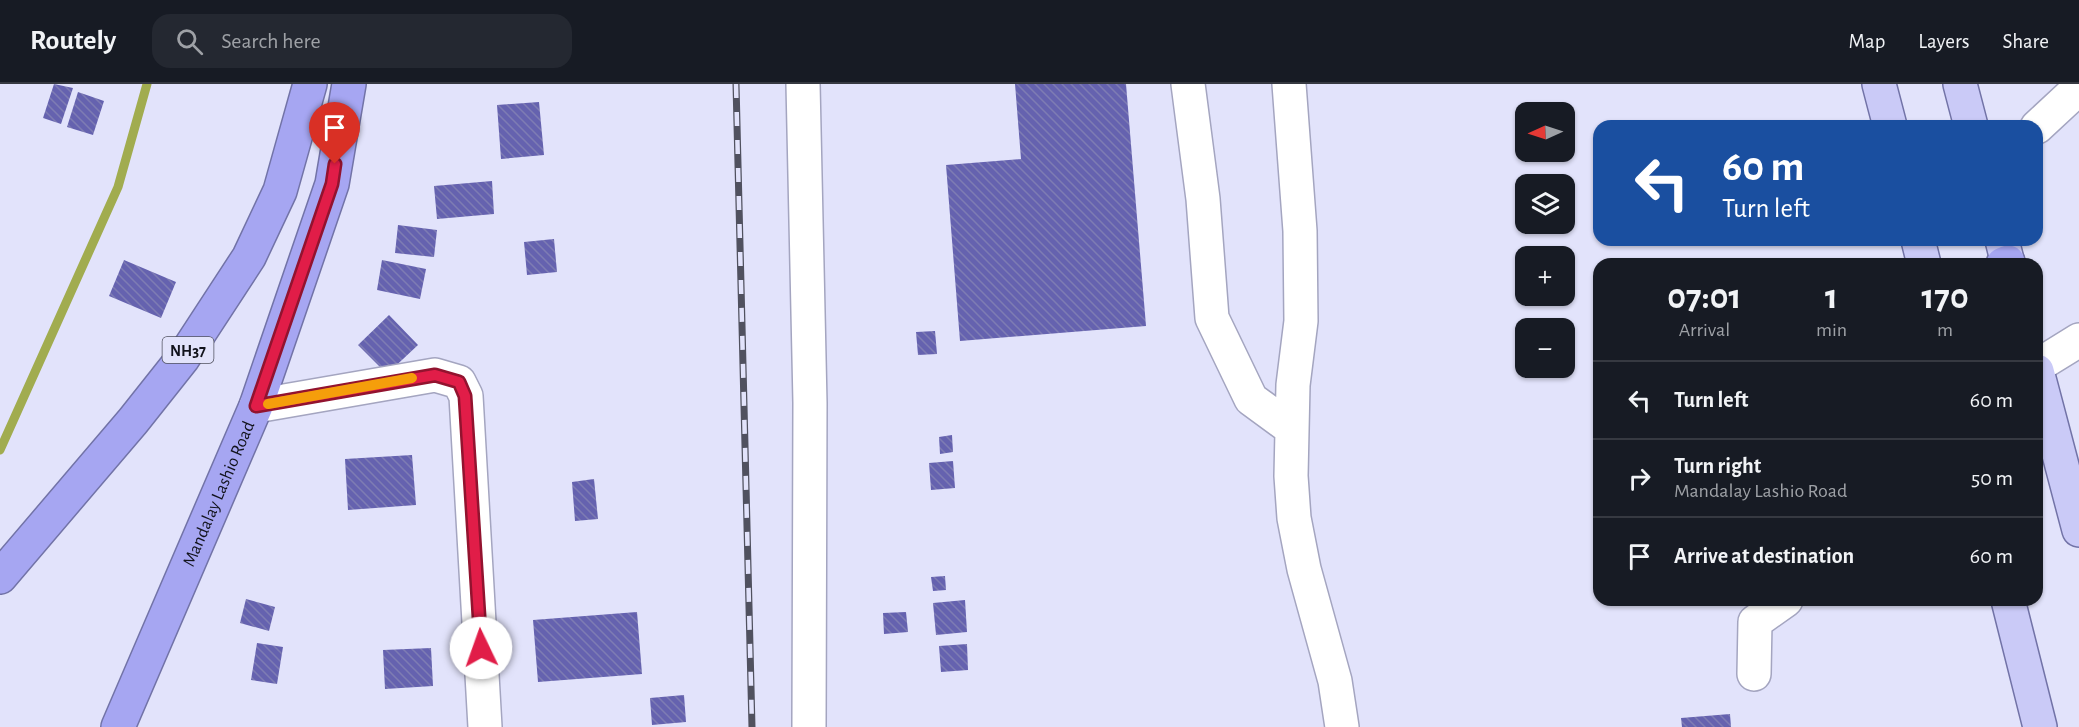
<!DOCTYPE html>
<html lang="en">
<head>
<meta charset="utf-8">
<style>
	body { margin:0; font-family:"Alegreya Sans",sans-serif; background:#242831; color:#f1f3f6; height:100vh; display:flex; flex-direction:column; font-size:22px; white-space:nowrap }
	* { box-sizing:border-box; margin:0 }
	p { font-size:20px; color:#9ea1a6 }
	.icon { flex:none; width:33px; height:33px; fill:none; stroke:currentColor; stroke-width:2; stroke-linecap:round; stroke-linejoin:round }
	.map { position:relative; flex:1; overflow:hidden }
	.drawer { position:absolute; left:1593px; top:174px; width:450px; height:348px; display:flex; flex-direction:column; background:#171b24; border-radius:18px; box-shadow:0 2px 4px #0004 }
	.drawer>* { flex:none }
	.hud { position:absolute; left:1593px; top:36px; width:450px; height:126px; border-radius:18px; box-shadow:0 2px 4px #0004; background:#1a4fa0; color:#fff; overflow:hidden }
	.needle { width:39px; rotate:267deg }
	.fabs { position:absolute; left:1515px; top:18px; display:grid; gap:12px }
	.fabs a { display:grid; place-items:center; width:60px; height:60px; border-radius:12px; background:#171b24; box-shadow:0 2px 4px #0004; font-size:30px }
	.pin { position:absolute; display:grid; place-items:center; width:51px; height:51px; color:#fff; margin:-62px -26px; border-radius:50% 50% 50% 0; rotate:-45deg; box-shadow:0 0 6px #0007 }
	.pin .icon { rotate:45deg }
	.me { position:absolute; width:66px; margin:-33px; rotate:357deg; stroke-linejoin:round; filter:drop-shadow(0 0 4px #0008) }
	.turn { display:flex; align-items:center; gap:21px; height:126px; padding:0 30px; font-size:27px }
	.turn .icon { width:78px; height:78px; stroke-width:2.5 }
	.turn b { display:block; font-size:42px; line-height:51px }
	.eta { display:flex; justify-content:space-evenly; align-items:center; height:102px; text-align:center }
	.eta b { font-size:36px; font-weight:600; line-height:42px }
	ul { padding:0; list-style:none }
	li { display:flex; align-items:center; gap:18px; height:78px; padding:0 30px; border-top:2px solid #363941 }
	li div { flex:1 }
	li b { display:block; font-size:22px }
	li em { font-style:normal }
	header { display:flex; align-items:center; gap:36px; box-sizing:border-box; height:84px; padding:0 30px; background:#171b24; border-bottom:2px solid #363941 }
	header strong { font-size:28px }
	nav { display:flex; gap:33px; margin-inline-start:auto; font-size:21px }
	.search { width:420px; height:54px; background:#242831; display:flex; align-items:center; gap:15px; box-sizing:border-box; padding:0 21px; border-radius:18px; color:#9ea1a6; font-size:22px }
	.map>svg:first-child { display:block }
	.lines { fill:none; stroke-linecap:round; stroke-linejoin:round }
	.stream { stroke:#a1ac4f; stroke-width:9 }
	.building { fill:url(#building-back-hatch) }
	.minor-casing { stroke:#a4a5c0; stroke-width:36 }
	.major-casing { stroke:#7273a7; stroke-width:36 }
	.highway-casing { stroke:#7273a7; stroke-width:36 }
	.minor { stroke:#fff; stroke-width:33 }
	.major { stroke:#cacaf7; stroke-width:33 }
	.highway { stroke:#a6a6f2; stroke-width:33 }
	.rail-casing { stroke:#50515f; stroke-width:7 }
	.rail { stroke:#e2e3fb; stroke-width:4.5; stroke-dasharray:14; stroke-linecap:butt }
	.route-casing { stroke:#92132f; stroke-width:15 }
	.route { stroke:#e11d48; stroke-width:10 }
	.slow { stroke:#f59e0b; stroke-width:10 }
	.labels { text-anchor:middle; stroke-width:4.5; stroke-linejoin:round; paint-order:stroke }
	.shield { fill:#e2e3fb; stroke:#50515f; stroke-width:1.5 }
	.shield-label { font-size:16px; font-weight:bold; fill:#12131c }
	.street-label { font-size:18px; fill:#12131c; stroke:#e2e3fb }
</style>
</head>
<body>
<header>
<strong>Routely</strong>
<div class="search"><svg class="icon" aria-label="search" viewBox="0 0 24 24"><circle cx="10" cy="10" r="6"/><path d="M15 15l6 6"/></svg>Search here</div>
<nav><a>Map</a><a>Layers</a><a>Share</a></nav>
</header>
<div class="map">
<svg width="2079" height="643" viewBox="0 0 2079 643">
	<defs>
		<pattern id="building-back-hatch" width="6" height="6" patternUnits="userSpaceOnUse" patternTransform="scale(1.5)"><rect width="6" height="6" fill="#6562af"/><path d="M-1 5l2 2M0 0l6 6M5-1l2 2" fill="none" stroke="#7e7cb3"/></pattern>
	</defs>
	<rect width="100%" height="100%" fill="#e2e3fb"/>
	<g class="lines">
		<!-- stream -->
		<path class="stream" d="M0 366 118 103 147 0"/>
	</g>
	<!-- building -->
	<path class="building" d="M54 0 73 4 61 40 43 34Z
		M1015 0H1126L1146 242 960 257 946 81 1021 75Z
		M78 8 104 17 93 51 67 43Z
		M539 18 544 71 501 75 497 21Z
		M492 97 494 130 437 135 434 102Z
		M398 141 437 146 434 173 395 169Z
		M554 155 557 188 527 191 524 158Z
		M124 176 176 198 161 234 109 212Z
		M382 176 426 185 420 215 377 206Z
		M389 231 418 261 387 290 358 261Z
		M935 247 937 270 918 271 916 248Z
		M952 351 953 368 940 370 939 353Z
		M412 371 416 421 348 426 345 375Z
		M953 377 955 404 931 406 929 379Z
		M594 395 598 435 575 437 572 398Z
		M945 492 946 506 933 507 931 493Z
		M246 515 275 523 269 547 240 539Z
		M965 516 967 548 936 551 933 519Z
		M637 528 642 590 538 598 533 536Z
		M906 528 908 548 884 550 883 529Z
		M257 559 283 563 277 600 251 596Z
		M967 560 968 586 941 588 939 562Z
		M431 564 433 602 385 605 383 566Z
		M684 611 686 638 652 641 650 614Z
		M1730 630 1731 643H1682L1681 634Z"/>
	<g class="lines">
		<defs>
			<path id="minor" d="M803 0 810 319 809 643
				M1188 0 1203 115 1212 234 1251 315 1292 345
				M1289 0 1300 147 1301 237 1293 301 1291 392 1294 434 1304 485 1335 597 1342 643
				M2037 43 2079 4
				M2037 282 2079 256
				M256 322 435 291 459 298 466 312 485 643
				M1754 590 1755 538 1786 516"/>
			<path id="major" d="M1879 0 1890 42
				M1960 0 1971 42
				M1918 156 1924 180
				M2002 156 2008 180
				M2037 287 2079 446
				M2008 516 2040 643"/>
			<g id="highway">
				<path d="M2003 180 2008 178"/>
				<path d="M0 493 133 337 183 274 249 173 280 107 310 0"/>
				<path id="s1" d="M118 643 256 322 332 100 349 0"/>
			</g>
		</defs>
		<!-- minor casing -->
		<use href="#minor" class="minor-casing"/>
		<!-- major casing -->
		<use href="#major" class="major-casing"/>
		<!-- highway casing -->
		<use href="#highway" class="highway-casing"/>
		<!-- minor -->
		<use href="#minor" class="minor"/>
		<!-- major -->
		<use href="#major" class="major"/>
		<!-- highway -->
		<use href="#highway" class="highway"/>
		<defs>
			<path id="rail" d="M736 0 752 643"/>
		</defs>
		<!-- rail casing -->
		<use href="#rail" class="rail-casing"/>
		<!-- rail -->
		<use href="#rail" class="rail"/>
	</g>
	<g class="lines">
		<defs>
			<path id="route" d="M335 80 332 100 256 322 435 291 459 298 465 312 481 564"/>
		</defs>
		<!-- route casing -->
		<use href="#route" class="route-casing"/>
		<!-- route -->
		<use href="#route" class="route"/>
		<!-- slow -->
		<path class="slow" d="M268 320 412 294"/>
	</g>
	<g class="labels">
		<!-- shield labels -->
		<rect class="shield" x="162.5" y="253" width="51" height="26" rx="4.5"/>
		<g class="shield-label">
			<text x="188" y="272">NH37</text>
		</g>
		<!-- street labels -->
		<g class="street-label">
			<text dy="6" stroke="none"><textPath href="#s1" startOffset="254">Mandalay Lashio Road</textPath></text>
		</g>
	</g>
</svg>
<div class="fabs">
<a><svg class="needle" viewBox="-14 -14 28 28"><path d="M0-13l5 13h-10z" fill="#e53935"/><path d="M0 13l5-13h-10z" fill="#9ea1a6"/></svg></a>
<a><svg class="icon" aria-label="layers" viewBox="0 0 24 24"><path d="M12 4l9 5-9 5-9-5zM3 14l9 5 9-5"/></svg></a>
<a>+</a>
<a>−</a>
</div>
<div class="pin" style="left:335px;top:80px;background:#d93025"><svg class="icon" aria-label="arrive" viewBox="0 0 24 24"><path d="M6 21V4h12l-3 4 3 4H6"/></svg></div>
<svg class="me" style="left:481px;top:564px" viewBox="-20 -20 40 40"><circle r="19" fill="#fff"/><path d="M0-13L10 11 0 6-10 11z" fill="#e11d48"/></svg>
<div class="hud">
<div class="turn"><svg class="icon" aria-label="left" viewBox="0 0 24 24"><path d="M17 20v-9H6M10 6l-5 5 5 5"/></svg><div><b>60 m</b>Turn left</div></div>
</div>
<section class="drawer">
<div class="eta">
<div><b>07:01</b><p>Arrival</p></div>
<div><b>1</b><p>min</p></div>
<div><b>170</b><p>m</p></div>
</div>
<ul>
<li><svg class="icon" aria-label="left" viewBox="0 0 24 24"><path d="M17 20v-9H6M10 6l-5 5 5 5"/></svg><div><b>Turn left</b></div><em>60 m</em></li>
<li><svg class="icon" aria-label="right" viewBox="0 0 24 24"><path d="M7 20v-9h11M14 6l5 5-5 5"/></svg><div><b>Turn right</b><p>Mandalay Lashio Road</p></div><em>50 m</em></li>
<li><svg class="icon" aria-label="arrive" viewBox="0 0 24 24"><path d="M6 21V4h12l-3 4 3 4H6"/></svg><div><b>Arrive at destination</b></div><em>60 m</em></li>
</ul>
</section>
</div>
</body>
</html>
